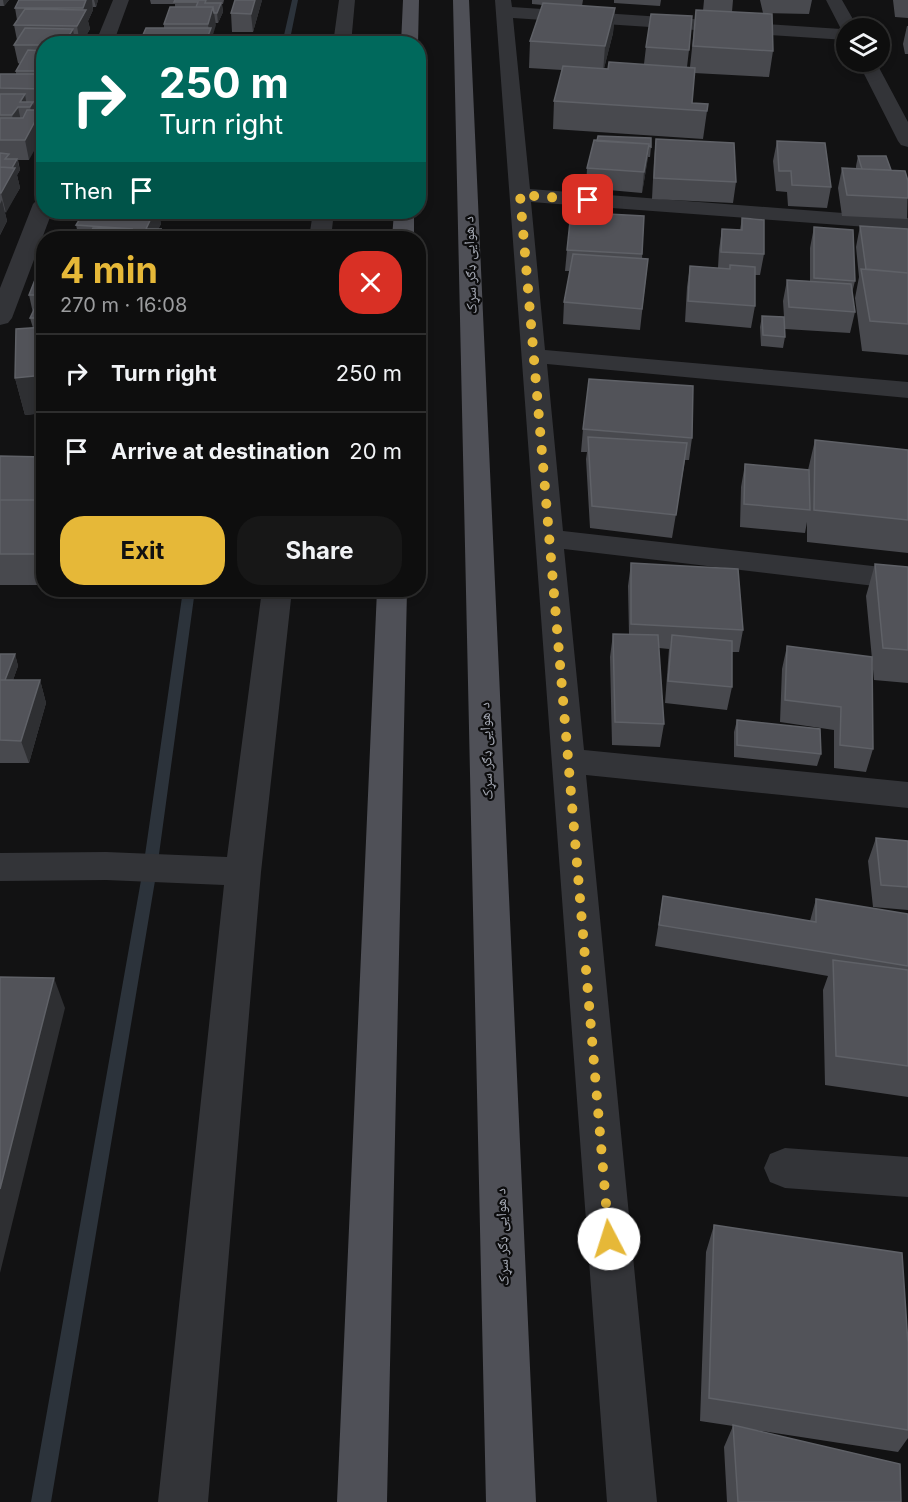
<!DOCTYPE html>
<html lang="en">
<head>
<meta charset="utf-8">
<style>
	body { margin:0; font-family:Inter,"Noto Naskh Arabic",sans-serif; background:#171717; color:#f1f3f6; height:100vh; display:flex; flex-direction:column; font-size:22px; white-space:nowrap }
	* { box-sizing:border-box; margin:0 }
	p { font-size:20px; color:#9b9c9e }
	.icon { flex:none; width:33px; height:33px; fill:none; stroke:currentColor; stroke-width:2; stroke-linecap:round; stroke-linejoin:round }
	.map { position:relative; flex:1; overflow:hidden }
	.panel { position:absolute; left:36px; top:231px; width:390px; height:366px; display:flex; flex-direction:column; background:#0e0e0e; border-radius:24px; box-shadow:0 3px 9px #0003,0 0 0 2px #2e2e2e }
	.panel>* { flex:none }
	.guide { position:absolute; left:36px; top:36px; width:390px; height:183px; border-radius:24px; box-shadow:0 3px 9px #0003,0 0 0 2px #2e2e2e; background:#00695c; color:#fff; overflow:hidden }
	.controls { position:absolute; left:836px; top:18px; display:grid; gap:12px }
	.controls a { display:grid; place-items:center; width:54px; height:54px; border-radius:50%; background:#0e0e0e; box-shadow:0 3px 9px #0003,0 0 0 2px #2e2e2e; font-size:30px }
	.pin { position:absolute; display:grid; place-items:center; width:51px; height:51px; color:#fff; margin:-26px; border-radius:12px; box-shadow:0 3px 9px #0006 }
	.me { position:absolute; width:66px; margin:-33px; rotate:355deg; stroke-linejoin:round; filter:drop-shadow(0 0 4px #0008) }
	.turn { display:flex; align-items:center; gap:21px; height:126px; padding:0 24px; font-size:27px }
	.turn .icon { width:78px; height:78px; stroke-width:2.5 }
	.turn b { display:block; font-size:42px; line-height:51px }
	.then { display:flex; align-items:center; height:57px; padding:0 24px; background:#0003; gap:12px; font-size:22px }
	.round { display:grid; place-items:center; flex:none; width:63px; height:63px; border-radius:24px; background:#171717 }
	.summary { display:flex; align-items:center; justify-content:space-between; height:102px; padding:0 24px }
	h1 { font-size:36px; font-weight:700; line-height:45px; color:#e6b838 }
	.button { display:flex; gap:12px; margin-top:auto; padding:12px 24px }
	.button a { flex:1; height:69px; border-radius:24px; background:#e6b838; color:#111; font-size:24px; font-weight:700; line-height:69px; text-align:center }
	.button a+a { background:#171717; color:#f1f3f6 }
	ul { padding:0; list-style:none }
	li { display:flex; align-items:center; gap:18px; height:78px; padding:0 24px; border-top:2px solid #2e2e2e }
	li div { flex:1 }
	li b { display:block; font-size:22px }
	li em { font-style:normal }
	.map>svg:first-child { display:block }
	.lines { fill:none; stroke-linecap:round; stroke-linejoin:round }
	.stream { fill:#2c333b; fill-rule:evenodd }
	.street { fill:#333438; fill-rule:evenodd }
	.primary { fill:#4f5057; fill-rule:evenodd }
	.wall { fill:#48494e }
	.shaded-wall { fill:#2e2f32 }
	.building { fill:#525359; stroke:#5f6167; stroke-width:1.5 }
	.route { stroke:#e6b838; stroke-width:10; stroke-dasharray:0 18 }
	.labels { text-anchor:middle; stroke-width:4.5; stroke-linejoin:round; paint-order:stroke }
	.street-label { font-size:15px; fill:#a4a8b3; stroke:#0d0d0e }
</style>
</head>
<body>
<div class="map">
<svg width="908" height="1502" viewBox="0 0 908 1502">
	<rect width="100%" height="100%" fill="#121213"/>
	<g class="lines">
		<!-- stream -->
		<path class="stream" d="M292 0H298L289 44H282Z
			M183 590H195L157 869 51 1502H31L143 869Z"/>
		<!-- street -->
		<path class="street" d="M113 0H129L113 44H95Z
			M339 0H355L351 44H333Z
			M495 0H511L512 7 841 29 826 0H842L858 28H846V40L513 18 530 189 908 218V230L531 202 545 350 908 382V398L547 364 563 531 908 570V590L564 549 584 750 908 782V808L586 775 657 1502H607Z
			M858 62H876L908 122V147L901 145 898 141Z
			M44 198V212H52L12 318 8 323 0 325V288L33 204 37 200Z
			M313 212H334L331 238H309Z
			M262 590H292L261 872 208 1502H158L224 885 106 880 0 881V853L106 852 227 857Z
			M785 1148 908 1157V1197L785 1188 770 1182 764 1168 770 1154Z"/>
		<!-- primary -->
		<path class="primary" d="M403 0H419L418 44H401Z
			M453 0H469L536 1502H486Z
			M394 212H414V238H392Z
			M377 590H407L387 1502H337Z"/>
	</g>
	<!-- wall -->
	<path class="wall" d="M0 0H9L4 6H0Z
		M19 0H98L96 7H93V10L88 21 90 29 81 44H44V108H35L29 160H18L20 170 17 175 20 188 5 213 7 221 0 235V74H16V71L20 64 18 63 14 45 17 40 14 25 17 20 15 8Z
		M150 0H224L223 4H222L223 12 218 23H215L212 38 164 28V24L175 7V4H151Z
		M262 0 253 32H232L231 13Z
		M532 0H583L582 6 615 8 613 33 604 68 608 69 644 64 646 47 689 50 687 67H690L696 10 703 11 704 0H733L732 12 773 51 769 77 694 73 692 103 708 104 703 139 553 129 554 101 562 70 529 68 530 41 543 5 532 4Z
		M614 0H661L660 6 614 3Z
		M760 0H812L809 14 763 13Z
		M893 0H908V18L895 17Z
		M907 26H908V54H905L903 44Z
		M656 139 736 182 733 203 652 199 654 159Z
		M594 140 651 147 650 157H648L642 193 586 188 587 168Z
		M777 141 831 187 827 208 788 206 787 192 776 191 773 161Z
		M858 156 891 170 908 181 907 219 842 216 838 188 842 168H856V166Z
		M78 212H172L169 220H160L161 224 158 229 162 238H79L76 225 79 220Z
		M644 216 642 259H648L640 330 563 324 564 302 570 271H565L567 250Z
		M742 218 764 254 760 275H755V306L751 328 685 322 687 287 690 266 718 268 719 250 722 229 740 230Z
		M860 226 908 229V355L862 351 855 298 859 277 856 247Z
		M814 227 855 281 852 293 855 312 850 333 785 329V337L783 348 761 346 760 327 762 316 784 317 783 301 787 280 810 281V248Z
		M44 267V413L25 415 15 378 33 328 30 318 33 313 29 295Z
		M583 429 692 438 689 460H685L672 538 590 528 586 459 587 452H581Z
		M44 435V585H0V456H39L38 451Z
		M815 440 908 450V553L807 542V522L805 533 740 527 741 487 745 464 808 470Z
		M631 563 743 630 739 652H732V687L727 710 665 703 669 649 659 648 664 724 660 747 612 745 610 657 613 634H629L628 586Z
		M875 564 908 567V683L874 680 866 596Z
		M787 646 872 657 873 749 866 772 834 768V730L780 722 782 669Z
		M0 654H15L18 666 13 680H40L46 703 29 763H0Z
		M737 720 821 754 817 766 734 757V732Z
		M876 838 908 841V910L873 907 868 861Z
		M663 896 810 921 816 899 908 914V1097L825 1085 823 990 828 976 655 946Z
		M714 1225 908 1344V1438L898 1452 755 1430 901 1502H727L724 1447 733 1426 700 1421 706 1252Z"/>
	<!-- shaded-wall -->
	<path class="shaded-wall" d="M3 0H9L4 6Z
		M86 0H92L93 10 88 21 90 29 81 44H80L77 26 84 15 83 8Z
		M94 0H98L96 7Z
		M255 0H262L253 32 251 14Z
		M221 3 223 12 218 23 217 13Z
		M213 7 216 25 212 38 213 44H205L209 32 208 24Z
		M615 8 613 33 603 73 605 46Z
		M73 29 75 44H64Z
		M25 94 27 107 20 102Z
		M33 102 37 118 41 110 44 124V133L29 160 25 140 34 123 30 107Z
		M18 107 22 126 16 135 12 115Z
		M649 144 647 164 642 193 644 172Z
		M17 159 20 170 17 175 20 188 6 213 1 193 8 175Z
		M2 200 7 221 0 235V204Z
		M154 212H159L161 224 154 238 146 229Z
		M168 212H172L169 220Z
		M161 229 162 238H157Z
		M44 375V413L25 415 15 378Z
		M15 654 18 666 7 697 3 685Z
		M40 680 46 703 29 763 21 741Z
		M54 978 65 1008 0 1273V1189Z"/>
	<!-- building -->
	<path class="building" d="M19 0H86L83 8H15Z
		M175 0H206L205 3H221L217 13H214L213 7H196L198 2H174Z
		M235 0H255L251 14 231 13Z
		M543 3 615 8 605 46 530 41Z
		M170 7H213L208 24H164Z
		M25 9 86 10 77 26 14 25Z
		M696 10 772 14 773 51 693 46Z
		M651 14 692 16 689 50 646 47Z
		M25 28 73 29 64 44H44V45H14Z
		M146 28H211L205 44H139Z
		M28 50 44 51V71H16Z
		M609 62 695 68 692 103 708 104 707 111 554 101 563 66 608 69Z
		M0 74H44V89L0 88Z
		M0 94H25L20 102H33L30 107H18L12 115H0Z
		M27 110H41L25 140H0V118H23Z
		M598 136 651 138V147L649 146V144L597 141Z
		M656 139 734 143 736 182 654 178Z
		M594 140 649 144 644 172 587 168Z
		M777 141 825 143 831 187 792 185 791 171H779Z
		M0 153 9 154 5 159H17L12 168 0 167Z
		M858 156H886L891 170 862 169Z
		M0 167 15 168 1 193H0Z
		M842 168 905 171 908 181V198L847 195Z
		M84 212H154L146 229H161L157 238H88L93 228 133 229 76 225Z
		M571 212 644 216 642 254 567 250Z
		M742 218 764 220V254L721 252 722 229 742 230Z
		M860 226 908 229V273L866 269Z
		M814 227 853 230 855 281 814 278Z
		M573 254 648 259 642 309 564 302Z
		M730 265 755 267V306L688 301 690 266 730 269Z
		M40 267H44V295H29Z
		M861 269 908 273V324L870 321Z
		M787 280 851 284 855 312 789 307Z
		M40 297H44V318H30Z
		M762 316 784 317 785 337 763 335Z
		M44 327V375L15 378 16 329Z
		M589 379 693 386 692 438 583 429Z
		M44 435V451H38Z
		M588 437 687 443 676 515 592 506Z
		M815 440 908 450V520L814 510Z
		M0 456 44 457V500H0Z
		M745 464 809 470 810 510 744 504Z
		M0 500H44V554H0Z
		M631 563 738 569 743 630 631 624Z
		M875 564 908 567V650L883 648Z
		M613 634 658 635 664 724 615 722Z
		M672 635 732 641V687L668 681Z
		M787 646 872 657 873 749 840 745 841 707 785 700Z
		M0 654H15L5 680H0Z
		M0 680H40L21 741 0 740Z
		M737 720 820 729 821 754 737 745Z
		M876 838 908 841V887L881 885Z
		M663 896 816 922V899L908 914V966L659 925Z
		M833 960 908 970V1066L836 1056Z
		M0 977 54 978 0 1189Z
		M714 1225 902 1253 908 1344V1430L709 1398Z
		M733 1425 900 1464 901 1502H738Z"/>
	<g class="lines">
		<!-- route -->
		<path class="route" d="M588 200 520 195 609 1239"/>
	</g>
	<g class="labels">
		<!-- street labels -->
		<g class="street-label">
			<text transform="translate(470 265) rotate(-92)" y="5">د هوایی ډګر سړک</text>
			<text transform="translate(486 751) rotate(-92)" y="5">د هوایی ډګر سړک</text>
			<text transform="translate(502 1237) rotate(-92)" y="5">د هوایی ډګر سړک</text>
		</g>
	</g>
</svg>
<div class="controls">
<a><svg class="icon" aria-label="layers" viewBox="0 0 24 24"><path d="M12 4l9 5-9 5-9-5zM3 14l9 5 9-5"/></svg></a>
</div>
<div class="pin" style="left:588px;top:200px;background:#d93025"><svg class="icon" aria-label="arrive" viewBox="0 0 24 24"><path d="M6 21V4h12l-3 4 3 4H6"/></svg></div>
<svg class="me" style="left:609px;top:1239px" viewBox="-20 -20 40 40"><circle r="19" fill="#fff"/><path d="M0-13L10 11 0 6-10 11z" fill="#e6b838"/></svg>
<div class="guide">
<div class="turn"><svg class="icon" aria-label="right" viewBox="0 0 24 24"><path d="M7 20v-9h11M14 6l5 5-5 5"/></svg><div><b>250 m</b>Turn right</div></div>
<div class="then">Then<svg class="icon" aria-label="arrive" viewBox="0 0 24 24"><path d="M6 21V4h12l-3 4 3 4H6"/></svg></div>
</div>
<section class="panel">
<div class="summary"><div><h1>4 min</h1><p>270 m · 16:08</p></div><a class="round" style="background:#d93025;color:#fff"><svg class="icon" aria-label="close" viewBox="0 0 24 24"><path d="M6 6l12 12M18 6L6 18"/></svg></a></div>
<ul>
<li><svg class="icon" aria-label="right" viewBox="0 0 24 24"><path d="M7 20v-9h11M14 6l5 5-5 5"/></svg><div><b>Turn right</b></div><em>250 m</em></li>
<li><svg class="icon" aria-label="arrive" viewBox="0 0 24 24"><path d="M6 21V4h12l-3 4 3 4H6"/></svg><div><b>Arrive at destination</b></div><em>20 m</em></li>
</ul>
<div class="button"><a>Exit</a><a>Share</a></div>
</section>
</div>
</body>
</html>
